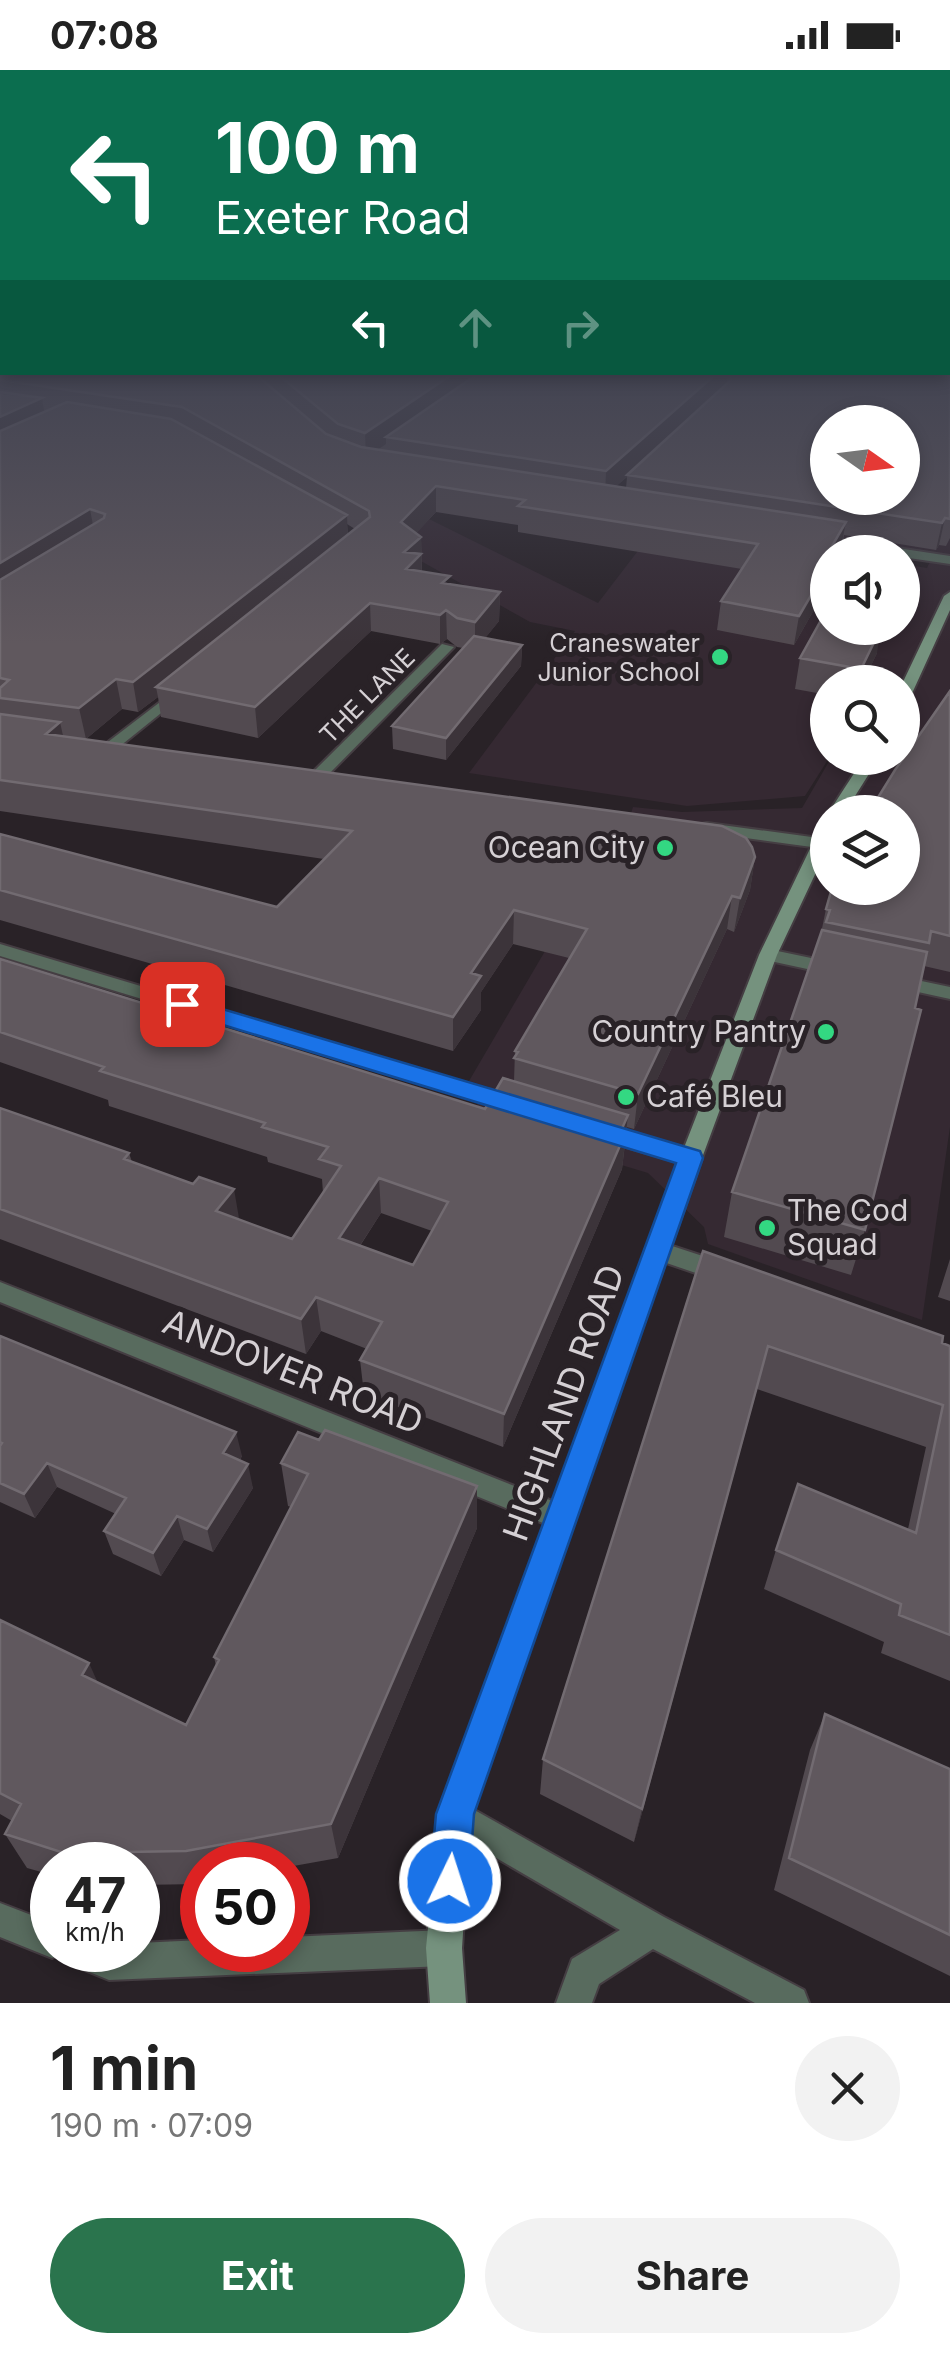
<!DOCTYPE html>
<html lang="en">
<head>
<meta charset="utf-8">
<style>
	body { margin:0; font-family:Inter,sans-serif; background:#f2f2f2; color:#222; height:100vh; display:flex; flex-direction:column; font-size:38px; white-space:nowrap }
	* { box-sizing:border-box; margin:0 }
	p { font-size:32px; color:#767676 }
	.icon { flex:none; width:55px; height:55px; fill:none; stroke:currentColor; stroke-width:2; stroke-linecap:round; stroke-linejoin:round }
	.map { position:relative; height:1933px; overflow:hidden }
	.details { display:flex; flex-direction:column; background:#fff; flex:1 }
	.details>* { flex:none }
	.top-card { position:absolute; left:0px; top:0px; width:950px; height:305px; box-shadow:0 5px 15px #0003; background:#0b6e4f; color:#fff; overflow:hidden }
	.needle { width:65px; rotate:104deg }
	.buttons { position:absolute; left:810px; top:335px; display:grid; gap:20px }
	.buttons a { display:grid; place-items:center; width:110px; height:110px; border-radius:50%; background:#fff; box-shadow:0 5px 15px #0003; font-size:50px }
	.speed { position:absolute; left:30px; top:1772px; display:flex; gap:20px; font-size:50px; font-weight:700; text-align:center }
	.speed>* { display:grid; place-content:center; width:130px; height:130px; border-radius:50%; background:#fff; box-shadow:0 5px 15px #0003; line-height:1 }
	.speed small { font-size:25px; font-weight:400 }
	.speed .limit { border:15px solid #d22; background:#fff; color:#111 }
	.pin { position:absolute; display:grid; place-items:center; width:85px; height:85px; color:#fff; margin:-42px; border-radius:20px; box-shadow:0 5px 15px #0006 }
	.me { position:absolute; width:110px; margin:-55px; rotate:4deg; stroke-linejoin:round; filter:drop-shadow(0 0 8px #0008) }
	.turn { display:flex; align-items:center; gap:35px; height:210px; padding:0 50px; font-size:45px }
	.turn .icon { width:130px; height:130px; stroke-width:2.5 }
	.turn b { display:block; font-size:70px; line-height:85px }
	.lanes { display:flex; align-items:center; height:95px; padding:0 50px; background:#0003; justify-content:center; gap:50px; direction:ltr }
	.lanes .off { opacity:.35 }
	.round { display:grid; place-items:center; flex:none; width:105px; height:105px; border-radius:52px; background:#f2f2f2 }
	.head { display:flex; align-items:center; justify-content:space-between; height:170px; padding:0 50px }
	h1 { font-size:60px; font-weight:700; line-height:75px }
	.primary-button { display:flex; gap:20px; margin-top:auto; padding:20px 50px }
	.primary-button a { flex:1; height:115px; border-radius:60px; background:#2a744d; color:#fff; font-size:40px; font-weight:700; line-height:115px; text-align:center }
	.primary-button a+a { background:#f2f2f2; color:#222 }
	.status { display:flex; justify-content:space-between; align-items:center; height:70px; padding:0 50px; background:#fff; direction:ltr }
	.status svg { height:28px; fill:currentColor }
	.map>svg:first-child { display:block }
	.built { fill:#352932; fill-rule:evenodd }
	.lines { fill:none; stroke-linecap:round; stroke-linejoin:round }
	.street-casing { stroke:#453e43; stroke-width:4 }
	.secondary-casing { stroke:#453e43; stroke-width:4 }
	.street { fill:#586b5e; fill-rule:evenodd }
	.secondary { fill:#75927e; fill-rule:evenodd }
	.wall { fill:#524a50; fill-rule:evenodd }
	.shaded-wall { fill:#3c343a }
	.building { fill:#60585e; stroke:#726b71; stroke-width:2.5; fill-rule:evenodd }
	.route { fill:#1a73e8; stroke:#114b97; stroke-width:2.5 }
	.poi-dot { fill:#33d882; stroke:#292227; stroke-width:4 }
	.labels { text-anchor:middle; stroke-width:10; stroke-linejoin:round; paint-order:stroke }
	.far-poi-label { font-size:25px; fill:#d5d0d4; stroke:#292227; text-anchor:end }
	.far-street-label { font-size:25px; fill:#d5d0d4; stroke:#292227 }
	.poi-label { font-size:30px; fill:#d5d0d4; stroke:#292227; text-anchor:end }
	.near-street-label { font-size:35px; fill:#d5d0d4; stroke:#292227 }
</style>
</head>
<body>
<div class="status"><b>07:08</b><svg viewBox="0 0 49 12"><path d="M0 12V9h3v3zM5 12V6h3v6zM10 12V3h3v9zM15 12V0h3v12zM26 1h20v11H26zM47 4h2v5h-2z"/></svg></div>
<div class="map">
<svg width="950" height="1933" viewBox="0 0 950 1933">
	<rect width="100%" height="100%" fill="#292227"/>
	<!-- built -->
	<path class="built" d="M950 303V1057L922 1250 708 1174 704 1157 648 1103 468 1049 489 1017 469 1011 555 864 599 844 633 737 682 742 802 738 831 688H902V612H828L829 688 805 726 687 736 469 703 575 561 530 552 367 461 421 445 598 533 647 469 828 482V558H902L903 494 927 498 933 485 832 467 902 428ZM828 742H902V818H828Z"/>
	<g class="lines">
		<defs>
			<path id="street" d="M818 466 950 486V494L902 487V482H879L814 472 812 470Z
				M442 574 454 577 324 709H312V703Z
				M181 616 188 620 186 623 114 681H104V675Z
				M707 753 819 768 827 773 819 778 701 762V754Z
				M0 874 522 1030 526 1035 522 1040 515 1042 0 886Z
				M768 879 835 893 844 899 835 905 761 889 759 885Z
				M893 905 950 917V929L886 915 883 911Z
				M600 1053 699 1082 702 1088 699 1094 691 1096 592 1067 589 1061 592 1055Z
				M657 1171 730 1195 734 1202 730 1209 722 1212 649 1187 645 1180 649 1173Z
				M0 1212 570 1438 574 1447 570 1456 560 1460 0 1232Z
				M455 1729 664 1847 804 1920 809 1933H755L653 1879 599 1914 592 1933H556L572 1889 620 1860 443 1757 439 1745 443 1733Z
				M0 1833 52 1853V1880H138V1873L202 1870V1880H288V1867L444 1860 456 1866 462 1878 456 1890 444 1896 109 1910 65 1892 61 1884 52 1888 0 1867Z"/>
			<path id="secondary" d="M950 522V540L909 630 902 634V614L944 526Z
				M864 688H879L845 742H829Z
				M828 753V777L777 885 702 1088 471 1745 462 1878 466 1933H430L426 1878 439 1745 680 1088 759 885 820 758Z"/>
		</defs>
		<!-- street casing -->
		<use href="#street" class="street-casing"/>
		<!-- secondary casing -->
		<use href="#secondary" class="secondary-casing"/>
		<!-- street -->
		<use href="#street" class="street"/>
		<!-- secondary -->
		<use href="#secondary" class="secondary"/>
	</g>
	<!-- wall -->
	<path class="wall" d="M0 303H950V468L946 476 939 475 936 480 844 465 841 479 818 520 815 538 794 575 717 560 721 531 742 499 518 462V455L436 442 416 463 421 467 422 501 450 514 500 522 499 551 485 568 522 575 521 596 446 690 393 679 392 656 463 578 457 577 447 569 440 574 371 561 258 668 161 647 158 627 138 642 122 639 86 669 755 787 750 820 734 862 727 859 634 1059 627 1057 622 1099 503 1377 364 1324 360 1290 367 1279 321 1261 306 1284 0 1169V1038L129 1083 132 1092 240 1150 292 1169 323 1123 322 1109 268 1092 267 1087 109 1036 108 1030 0 992V889L485 1039 514 1011 515 981 569 888 513 874 481 922V940L453 981 0 850V764L277 837 324 789 0 741ZM627 407 626 418 616 416ZM347 454 355 459 348 465ZM381 1143 432 1161 413 1195 360 1176Z
		M877 583 863 612H828V625L795 619 800 588Z
		M950 621V902L924 896 865 1160 851 1205 724 1167 732 1122 820 868 826 839Z
		M703 1181 950 1276V1611L881 1583 884 1572 764 1519 776 1480 908 1459 926 1377 757 1319 634 1772 540 1724 543 1689Z
		M950 1189V1231L938 1227Z
		M0 1266 242 1386 240 1390 253 1418 213 1482 184 1470 161 1506 113 1484 104 1461 116 1444 57 1417 35 1448 0 1432Z
		M319 1370 477 1416V1458L338 1788 288 1797V1795H202V1813L200 1814 138 1815V1795H52V1805L27 1798 5 1764 12 1751 0 1744V1550L98 1613 186 1655 216 1596 214 1587 291 1437 288 1436 281 1393Z
		M825 1644 950 1699V1906L774 1820 810 1680Z"/>
	<!-- shaded-wall -->
	<path class="shaded-wall" d="M454 303H487L386 367V374L366 388 365 363Z
		M717 303H728L726 322 717 323 605 427 606 401Z
		M42 328 46 352 0 374V347Z
		M436 416V442L402 478 401 452Z
		M90 439 95 466 0 525V493Z
		M347 445 348 472 156 617 158 627 138 642 133 612Z
		M945 448 939 475 936 480 942 453Z
		M846 452 840 482H829Z
		M421 467 422 512 407 527 404 482Z
		M828 484V503L818 520 815 538 794 575 799 546 813 509Z
		M500 522 499 551 475 581V552Z
		M370 533 371 561 258 668 255 637Z
		M446 540 447 569 440 574V545Z
		M881 558 877 583 863 612H859L861 599Z
		M522 575 521 596 446 690V668Z
		M116 609 122 639 86 669 79 638Z
		M60 652 67 684 46 664Z
		M755 787 750 820 734 862 740 828Z
		M732 826 727 859 634 1059 638 1024Z
		M514 840 513 874 481 922V940L453 981V947L471 903Z
		M628 1045 622 1099 503 1377 504 1344Z
		M379 1108 381 1143 342 1203 339 1168Z
		M234 1119 240 1154 216 1141Z
		M316 1227 321 1261 306 1284 301 1249Z
		M768 1276 757 1319 634 1772 642 1739Z
		M236 1362 242 1386 229 1407 223 1383Z
		M47 1393 57 1417 35 1448 24 1424Z
		M248 1394 253 1418 213 1482 207 1459Z
		M477 1416V1458L338 1788 331 1754Z
		M177 1446 184 1470 161 1506 153 1483Z
		M89 1593 106 1631 82 1605Z"/>
	<!-- building -->
	<path class="building" d="M0 303H254L326 364 361 377 846 452 813 509 820 510 799 546 721 531 758 474 518 436 525 430 436 416 401 452 421 467 404 482 421 484 406 499 450 506 442 513 500 522 475 552 457 548 446 540 440 545 370 533 255 637 156 617 370 447 369 441 182 337 0 310Z
		M276 303H454L365 363 338 354Z
		M479 303H717L606 401 386 367Z
		M730 303H934L950 306V449L945 448 942 453 627 405 731 310ZM828 352H902V428H828Z
		M0 322 42 328 0 347Z
		M67 332 171 349 347 445 133 612 116 609 79 638 0 628V618L9 610 0 608V510L104 448 105 444 90 439 0 493V361Z
		M825 543H828V558H881L861 599 800 588Z
		M474 566 522 575 446 668 392 656Z
		M950 621V866L931 861 929 873 826 852 830 840 826 839 832 818H902V742H869L895 700Z
		M0 644 60 652 46 664 722 756 746 768 752 777 755 787 740 828 732 826 638 1024 514 988 518 982 515 981 587 859 514 840 471 903 481 906 453 947 0 820V764L277 837 352 761 0 710Z
		M822 860 927 882 915 938 921 940 865 1160 732 1122Z
		M0 889 485 1039 503 1008 628 1045 620 1063 625 1064 504 1344 360 1290 382 1252 316 1227 301 1249 0 1139V1038L129 1083 124 1089 193 1114 199 1107 234 1119 216 1141 292 1169 341 1096 319 1089 328 1077 262 1057 265 1053 100 1001 104 997 0 962ZM379 1108 448 1132 413 1195 339 1168Z
		M703 1181 943 1266 942 1273 950 1276V1565L899 1545 901 1534 776 1480 798 1414 916 1463 943 1335 768 1276 642 1739 543 1689Z
		M0 1266 236 1362 223 1383 248 1394 207 1459 177 1446 153 1483 104 1461 126 1428 47 1393 24 1424 0 1413V1376L2 1373 0 1372Z
		M325 1360 477 1416 331 1754 186 1781 64 1783 5 1764 21 1734 0 1723V1550L89 1593 82 1605 186 1655 219 1590 214 1587 308 1404 281 1393 298 1362 319 1370Z
		M825 1644 950 1699V1865L789 1788Z"/>
	<!-- sky -->
	<linearGradient id="sky" x2="0" y2="1"><stop stop-color="#171315"/><stop offset="0.53" stop-color="#434452"/><stop offset="1" stop-color="#434452" stop-opacity="0"/></linearGradient>
	<rect width="950" height="574" fill="url(#sky)"/>
	<!-- route -->
	<path class="route" d="M182 927 700 1081 703 1088 474 1744 469 1811 463 1825 450 1830 436 1825 430 1811 436 1744 676 1093 174 940 171 934 174 929Z"/>
	<!-- markers -->
	<g class="poi-dot">
		<circle cx="720" cy="587" r="10"/>
		<circle cx="665" cy="778" r="10"/>
		<circle cx="826" cy="962" r="10"/>
		<circle cx="626" cy="1027" r="10"/>
		<circle cx="767" cy="1158" r="10"/>
	</g>
	<g class="labels">
		<!-- far-poi labels -->
		<g class="far-poi-label">
			<text x="700" y="582">Craneswater<tspan x="700" dy="29">Junior School</tspan></text>
		</g>
		<!-- far-street labels -->
		<g class="far-street-label">
			<text transform="translate(367 626) rotate(-45)" y="9">THE LANE</text>
		</g>
		<!-- poi labels -->
		<g class="poi-label">
			<text x="645" y="788">Ocean City</text>
			<text x="806" y="972">Country Pantry</text>
			<text x="646" y="1037" text-anchor="start">Café Bleu</text>
			<text x="787" y="1151" text-anchor="start">The Cod<tspan x="787" dy="34">Squad</tspan></text>
		</g>
		<!-- near-street labels -->
		<g class="near-street-label">
			<text transform="translate(293 1302) rotate(22)" y="12">ANDOVER ROAD</text>
			<text transform="translate(564 1333) rotate(-70)" y="12">HIGHLAND ROAD</text>
		</g>
	</g>
</svg>
<div class="buttons">
<a><svg class="needle" viewBox="-14 -14 28 28"><path d="M0-13l5 13h-10z" fill="#e53935"/><path d="M0 13l5-13h-10z" fill="#767676"/></svg></a>
<a><svg class="icon" aria-label="sound" viewBox="0 0 24 24"><path d="M4 9h4l5-4v14l-5-4H4zM17 9q2 3 0 6"/></svg></a>
<a><svg class="icon" aria-label="search" viewBox="0 0 24 24"><circle cx="10" cy="10" r="6"/><path d="M15 15l6 6"/></svg></a>
<a><svg class="icon" aria-label="layers" viewBox="0 0 24 24"><path d="M12 4l9 5-9 5-9-5zM3 14l9 5 9-5"/></svg></a>
</div>
<div class="speed"><div>47<small>km/h</small></div><div class="limit">50</div></div>
<div class="pin" style="left:182px;top:934px;background:#d93025"><svg class="icon" aria-label="arrive" viewBox="0 0 24 24"><path d="M6 21V4h12l-3 4 3 4H6"/></svg></div>
<svg class="me" style="left:450px;top:1811px" viewBox="-20 -20 40 40"><circle r="17" fill="#1a73e8" stroke="#fff" stroke-width="3"/><path d="M0-11L8 9 0 5-8 9z" fill="#fff"/></svg>
<div class="top-card">
<div class="turn"><svg class="icon" aria-label="left" viewBox="0 0 24 24"><path d="M17 20v-9H6M10 6l-5 5 5 5"/></svg><div><b>100 m</b>Exeter Road</div></div>
<div class="lanes"><svg class="icon" aria-label="left" viewBox="0 0 24 24"><path d="M17 20v-9H6M10 6l-5 5 5 5"/></svg><svg class="icon off" aria-label="ahead" viewBox="0 0 24 24"><path d="M12 20V5M6 11l6-6 6 6"/></svg><svg class="icon off" aria-label="right" viewBox="0 0 24 24"><path d="M7 20v-9h11M14 6l5 5-5 5"/></svg></div>
</div>
</div>
<section class="details">
<div class="head"><div><h1>1 min</h1><p>190 m · 07:09</p></div><a class="round"><svg class="icon" aria-label="close" viewBox="0 0 24 24"><path d="M6 6l12 12M18 6L6 18"/></svg></a></div>
<div class="primary-button"><a>Exit</a><a>Share</a></div>
</section>
</body>
</html>
